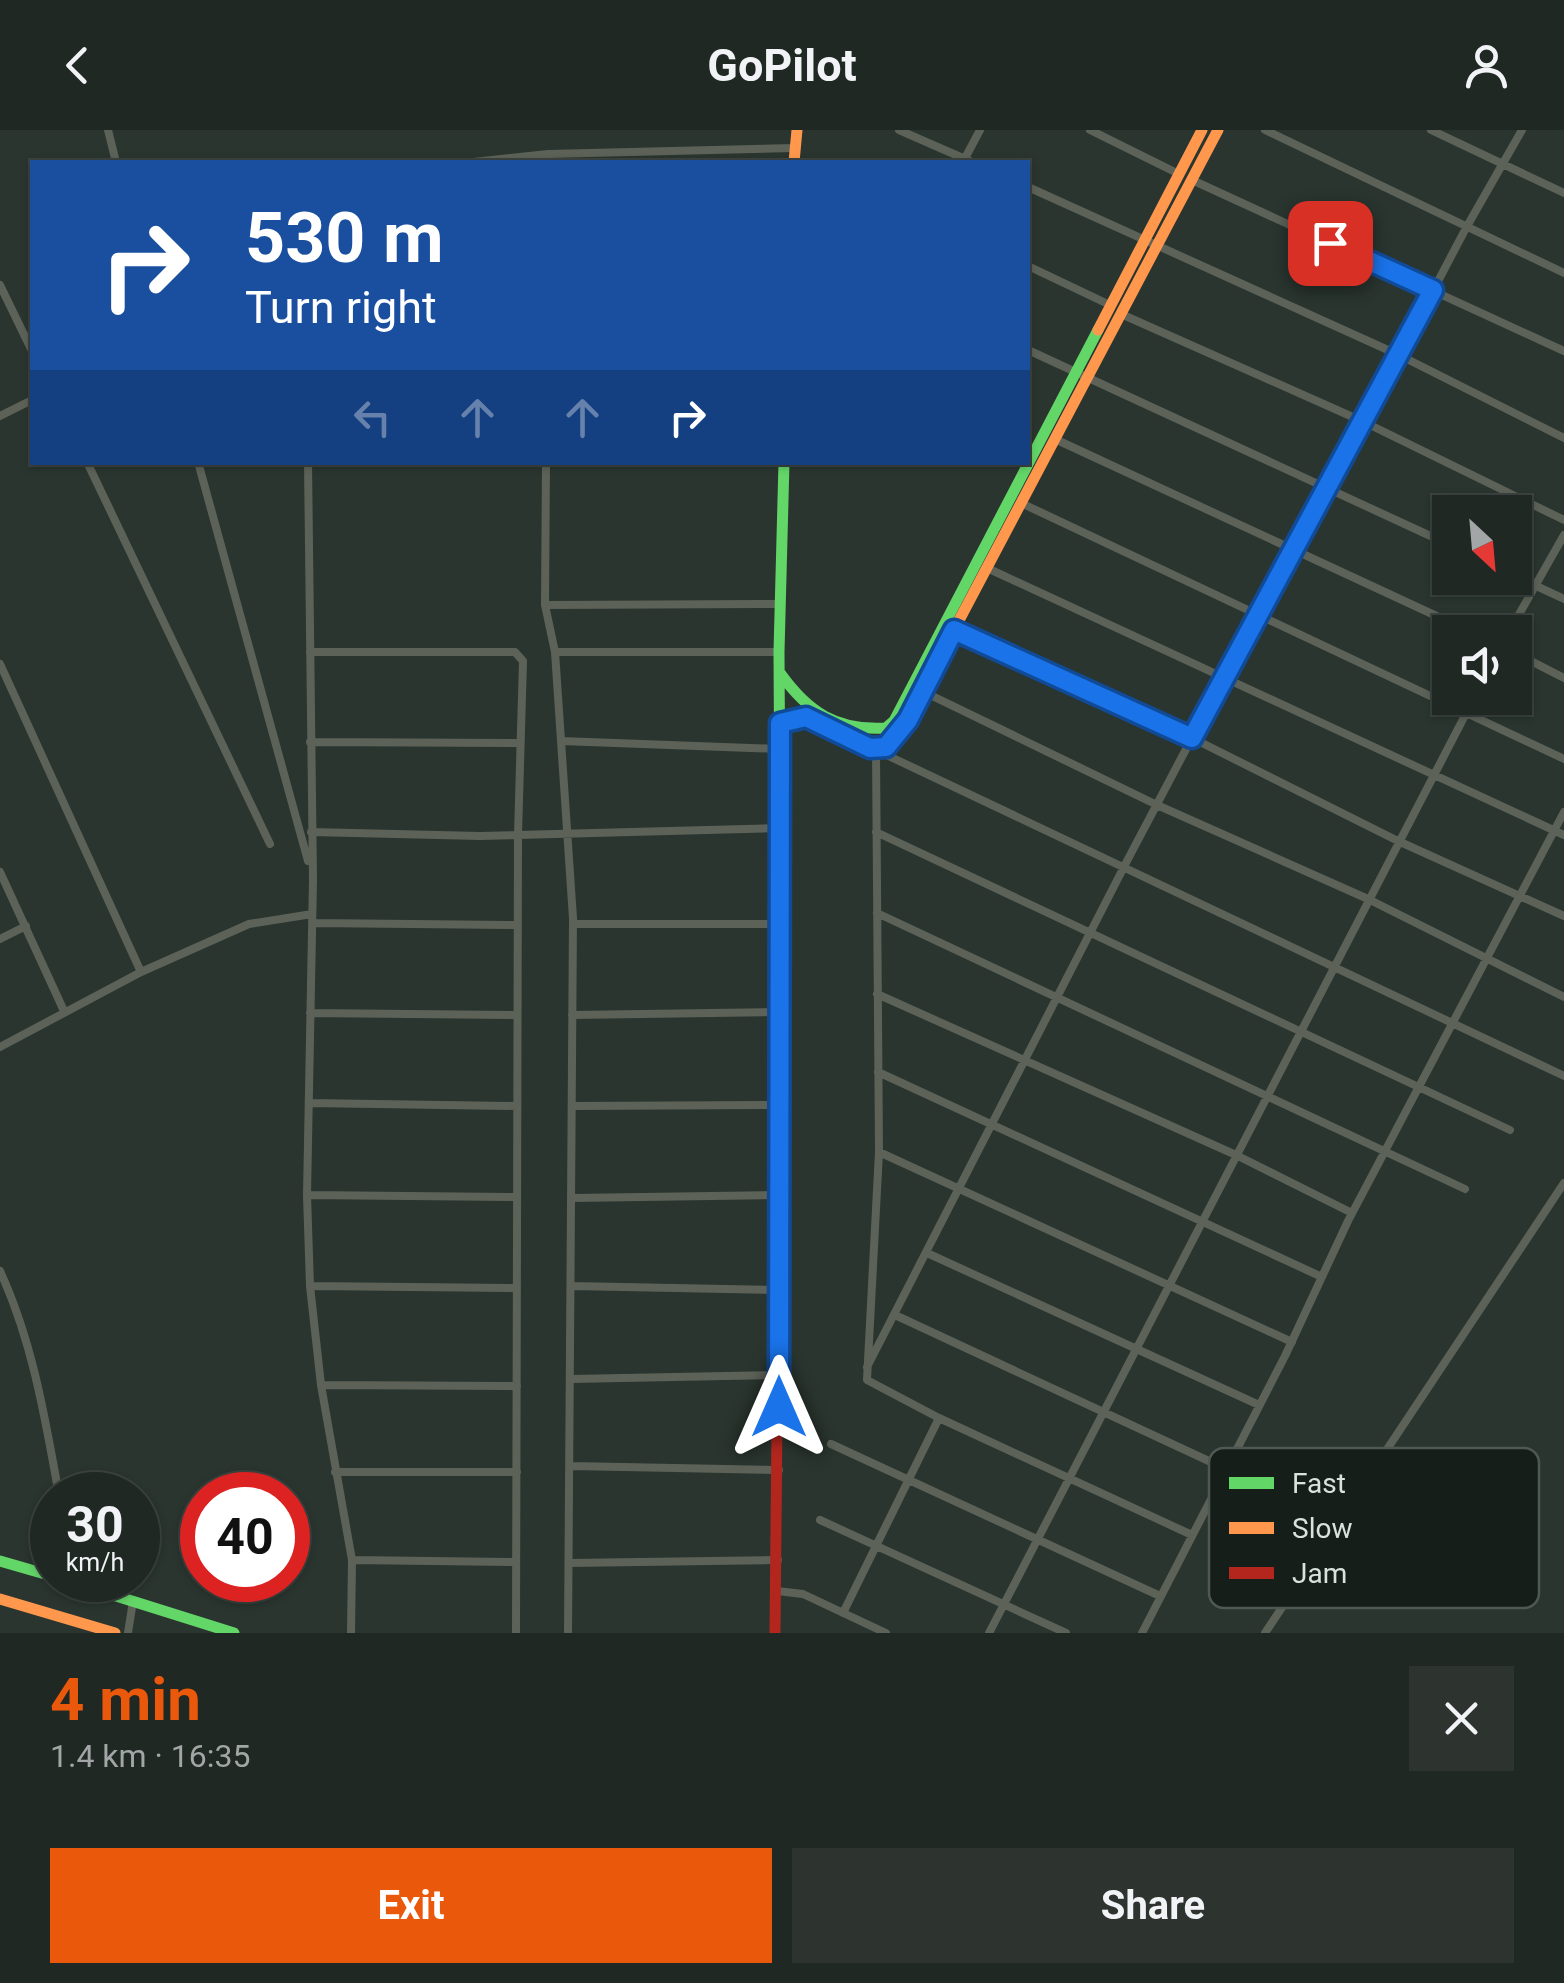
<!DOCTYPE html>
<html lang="en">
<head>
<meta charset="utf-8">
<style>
	body { margin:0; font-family:Roboto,sans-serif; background:#2d3430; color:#f1f3f6; height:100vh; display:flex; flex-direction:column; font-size:38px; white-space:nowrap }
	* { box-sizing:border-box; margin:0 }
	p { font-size:32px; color:#a2a6a6 }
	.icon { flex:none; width:55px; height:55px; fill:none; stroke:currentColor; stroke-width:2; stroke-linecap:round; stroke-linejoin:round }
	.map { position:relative; height:1503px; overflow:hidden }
	.side { display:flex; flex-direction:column; background:#202823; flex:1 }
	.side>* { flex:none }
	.hud { position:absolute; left:30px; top:30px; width:1000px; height:305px; border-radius:0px; box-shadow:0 2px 8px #0004,0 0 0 2px #3d4441; background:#1a4fa0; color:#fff; overflow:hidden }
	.needle { width:65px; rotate:154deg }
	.controls { position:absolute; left:1432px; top:365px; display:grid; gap:20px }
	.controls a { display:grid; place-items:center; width:100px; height:100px; border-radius:0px; background:#202823; box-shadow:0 2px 8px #0004,0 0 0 2px #3d4441; font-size:50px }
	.speed { position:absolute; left:30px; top:1342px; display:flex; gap:20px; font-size:50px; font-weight:700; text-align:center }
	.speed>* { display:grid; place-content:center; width:130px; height:130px; border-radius:50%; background:#202823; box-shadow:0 2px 8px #0004,0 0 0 2px #3d4441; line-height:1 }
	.speed small { font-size:25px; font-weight:400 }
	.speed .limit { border:15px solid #d22; background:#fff; color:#111 }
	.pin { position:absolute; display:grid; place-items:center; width:85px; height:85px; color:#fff; margin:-42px; border-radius:20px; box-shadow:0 5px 15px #0006 }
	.me { position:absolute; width:110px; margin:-55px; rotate:0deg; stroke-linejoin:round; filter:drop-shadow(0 0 8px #0008) }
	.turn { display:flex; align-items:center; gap:35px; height:210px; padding:0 50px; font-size:45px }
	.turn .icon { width:130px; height:130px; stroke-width:2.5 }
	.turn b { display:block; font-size:70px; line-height:85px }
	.lanes { display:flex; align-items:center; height:95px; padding:0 50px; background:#0003; justify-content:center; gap:50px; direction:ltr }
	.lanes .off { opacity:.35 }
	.round { display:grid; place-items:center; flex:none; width:105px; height:105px; border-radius:0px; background:#2d3430 }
	.overview { display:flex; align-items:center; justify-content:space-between; height:170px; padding:0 50px }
	h1 { font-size:60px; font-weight:700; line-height:75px; color:#ea580c }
	.button { display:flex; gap:20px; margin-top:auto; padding:20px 50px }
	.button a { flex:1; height:115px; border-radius:0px; background:#ea580c; color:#fff; font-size:40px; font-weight:700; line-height:115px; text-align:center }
	.button a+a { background:#2d3430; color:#f1f3f6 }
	header { display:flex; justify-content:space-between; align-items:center; height:130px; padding:0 50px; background:#202823; font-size:45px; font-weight:700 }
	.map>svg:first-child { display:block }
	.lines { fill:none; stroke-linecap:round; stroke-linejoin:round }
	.street { stroke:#5c6258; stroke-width:8 }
	.fast { stroke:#63d668; stroke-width:11 }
	.slow { stroke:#ff974d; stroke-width:11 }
	.jam { stroke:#b3261e; stroke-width:11 }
	.route-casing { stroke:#114b97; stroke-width:25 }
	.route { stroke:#1a73e8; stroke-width:18 }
	.key { fill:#151e19; stroke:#4f5954; stroke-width:2.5 }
	.key-label { font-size:28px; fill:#d7e3dc }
</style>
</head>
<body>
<header><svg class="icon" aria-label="back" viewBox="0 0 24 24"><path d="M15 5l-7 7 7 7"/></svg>GoPilot<svg class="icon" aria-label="person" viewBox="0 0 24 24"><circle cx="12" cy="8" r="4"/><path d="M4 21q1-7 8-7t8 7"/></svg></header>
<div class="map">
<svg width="1564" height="1503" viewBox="0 0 1564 1503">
	<rect width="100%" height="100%" fill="#2a352f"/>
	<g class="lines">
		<!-- street -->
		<path class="street" d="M108 0 116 32
			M899 0 972 32
			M1090 0 1179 44
			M1265 0 1564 143
			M1431 0 1564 63
			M473 32 548 24 794 18
			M963 32 980 0
			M1192 50 1564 221
			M1028 57 1399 225 1564 308
			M1028 136 1110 175
			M0 155 32 221
			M1121 184 1364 292 1564 390
			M1028 220 1450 415
			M0 286 32 270
			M1057 310 1471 502
			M87 332 270 714
			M198 332 308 731
			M308 332 313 750 307 1065 310 1156 321 1255 352 1430 351 1503
			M546 332 545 475 555 522 573 788 568 1503
			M1021 373 1564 629
			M987 438 1564 705
			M1515 446 1564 469
			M545 475 779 474
			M953 500 1192 608 1398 711 1564 786
			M1509 502 1564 405
			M310 522H515L523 531 518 705 516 1503
			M555 522H779
			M1515 523 1564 548
			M0 534 141 842
			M922 561 1157 675 1368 769 1564 867
			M561 611 780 619
			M310 612 520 613
			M311 702 480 706 782 698
			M876 702 1510 1000
			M0 742 64 881
			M877 783 1465 1059
			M312 793 517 795
			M573 794H782
			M0 809 26 796
			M877 864 1236 1025 1352 1083
			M310 883 517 885
			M572 885 781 882
			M0 917 141 842 249 794 312 784
			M878 942 1322 1147
			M309 973 517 976
			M572 976 781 975
			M879 1022 1292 1212
			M307 1065 517 1067
			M572 1068 780 1065
			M927 1123 1259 1275
			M0 1141C33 1213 45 1288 59 1365
			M310 1156 517 1158
			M572 1156 780 1160
			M895 1185 1226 1339
			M867 1237 1128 729 1325 356 1364 292 1466 98 1522 0
			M571 1249 779 1245
			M321 1255 517 1256
			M831 1314 1160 1466
			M571 1336 779 1340
			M335 1342H517
			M820 1390 1066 1503
			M1192 1405 939 1288 867 1250 879 1022 876 620 1564 946
			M352 1430 516 1432
			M569 1433 778 1430
			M777 1461 803 1464 886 1503
			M843 1483 939 1288
			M128 1503 133 1471
			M989 1503 1474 568
			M1142 1503 1285 1226 1348 1091 1564 682
			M1265 1503 1564 1053"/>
		<!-- fast -->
		<path class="fast" d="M780 543C808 582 836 601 886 598L894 591 1098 200
			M781 866 779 522 784 332
			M0 1431 52 1446
			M65 1450 234 1503"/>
		<!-- slow -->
		<path class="slow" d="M794 32 797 0
			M1098 200 1202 0
			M780 593C818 584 843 605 876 620L887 617 899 604 1218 0
			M0 1469 115 1503"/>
		<!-- jam -->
		<path class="jam" d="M775 1503 781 866"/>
	</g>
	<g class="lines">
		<defs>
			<path id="route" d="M779 1277 780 593 806 587 870 618 886 617 908 590 954 500 1192 608 1433 160 1330 113"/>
		</defs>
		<!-- route casing -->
		<use href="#route" class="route-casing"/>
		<!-- route -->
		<use href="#route" class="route"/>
	</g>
	<!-- legend -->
	<rect x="1209" y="1318" width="330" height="160" rx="15" class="key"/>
	<rect x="1229" y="1347" width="45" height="12" fill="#63d668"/>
	<rect x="1229" y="1392" width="45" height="12" fill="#ff974d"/>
	<rect x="1229" y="1437" width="45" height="12" fill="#b3261e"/>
	<g class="key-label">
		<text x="1292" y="1363">Fast</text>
		<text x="1292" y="1408">Slow</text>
		<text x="1292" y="1453">Jam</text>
	</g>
</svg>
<div class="controls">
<a><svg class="needle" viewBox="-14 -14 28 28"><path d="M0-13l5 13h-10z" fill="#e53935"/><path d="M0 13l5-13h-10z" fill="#a2a6a6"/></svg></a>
<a><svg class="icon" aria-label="sound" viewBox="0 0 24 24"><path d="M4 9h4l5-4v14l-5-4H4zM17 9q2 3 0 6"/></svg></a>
</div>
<div class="speed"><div>30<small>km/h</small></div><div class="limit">40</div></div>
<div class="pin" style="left:1330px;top:113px;background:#d93025"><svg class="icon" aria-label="arrive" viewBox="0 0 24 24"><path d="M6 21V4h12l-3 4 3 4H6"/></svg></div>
<svg class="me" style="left:779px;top:1277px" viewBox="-20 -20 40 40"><path d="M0-17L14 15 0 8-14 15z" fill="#1a73e8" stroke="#fff" stroke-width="4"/></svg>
<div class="hud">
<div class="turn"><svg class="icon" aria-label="right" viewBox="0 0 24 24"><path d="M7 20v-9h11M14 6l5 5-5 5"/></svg><div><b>530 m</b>Turn right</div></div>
<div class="lanes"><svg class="icon off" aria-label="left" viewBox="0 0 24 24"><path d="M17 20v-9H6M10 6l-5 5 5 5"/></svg><svg class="icon off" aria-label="ahead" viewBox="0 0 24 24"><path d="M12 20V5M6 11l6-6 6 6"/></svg><svg class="icon off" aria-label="ahead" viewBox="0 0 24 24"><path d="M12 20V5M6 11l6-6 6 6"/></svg><svg class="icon" aria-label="right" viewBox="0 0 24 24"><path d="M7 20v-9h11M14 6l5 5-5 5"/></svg></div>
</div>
</div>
<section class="side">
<div class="overview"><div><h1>4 min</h1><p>1.4 km · 16:35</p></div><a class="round"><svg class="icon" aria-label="close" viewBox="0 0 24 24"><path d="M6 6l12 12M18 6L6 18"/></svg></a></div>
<div class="button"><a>Exit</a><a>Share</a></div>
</section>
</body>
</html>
